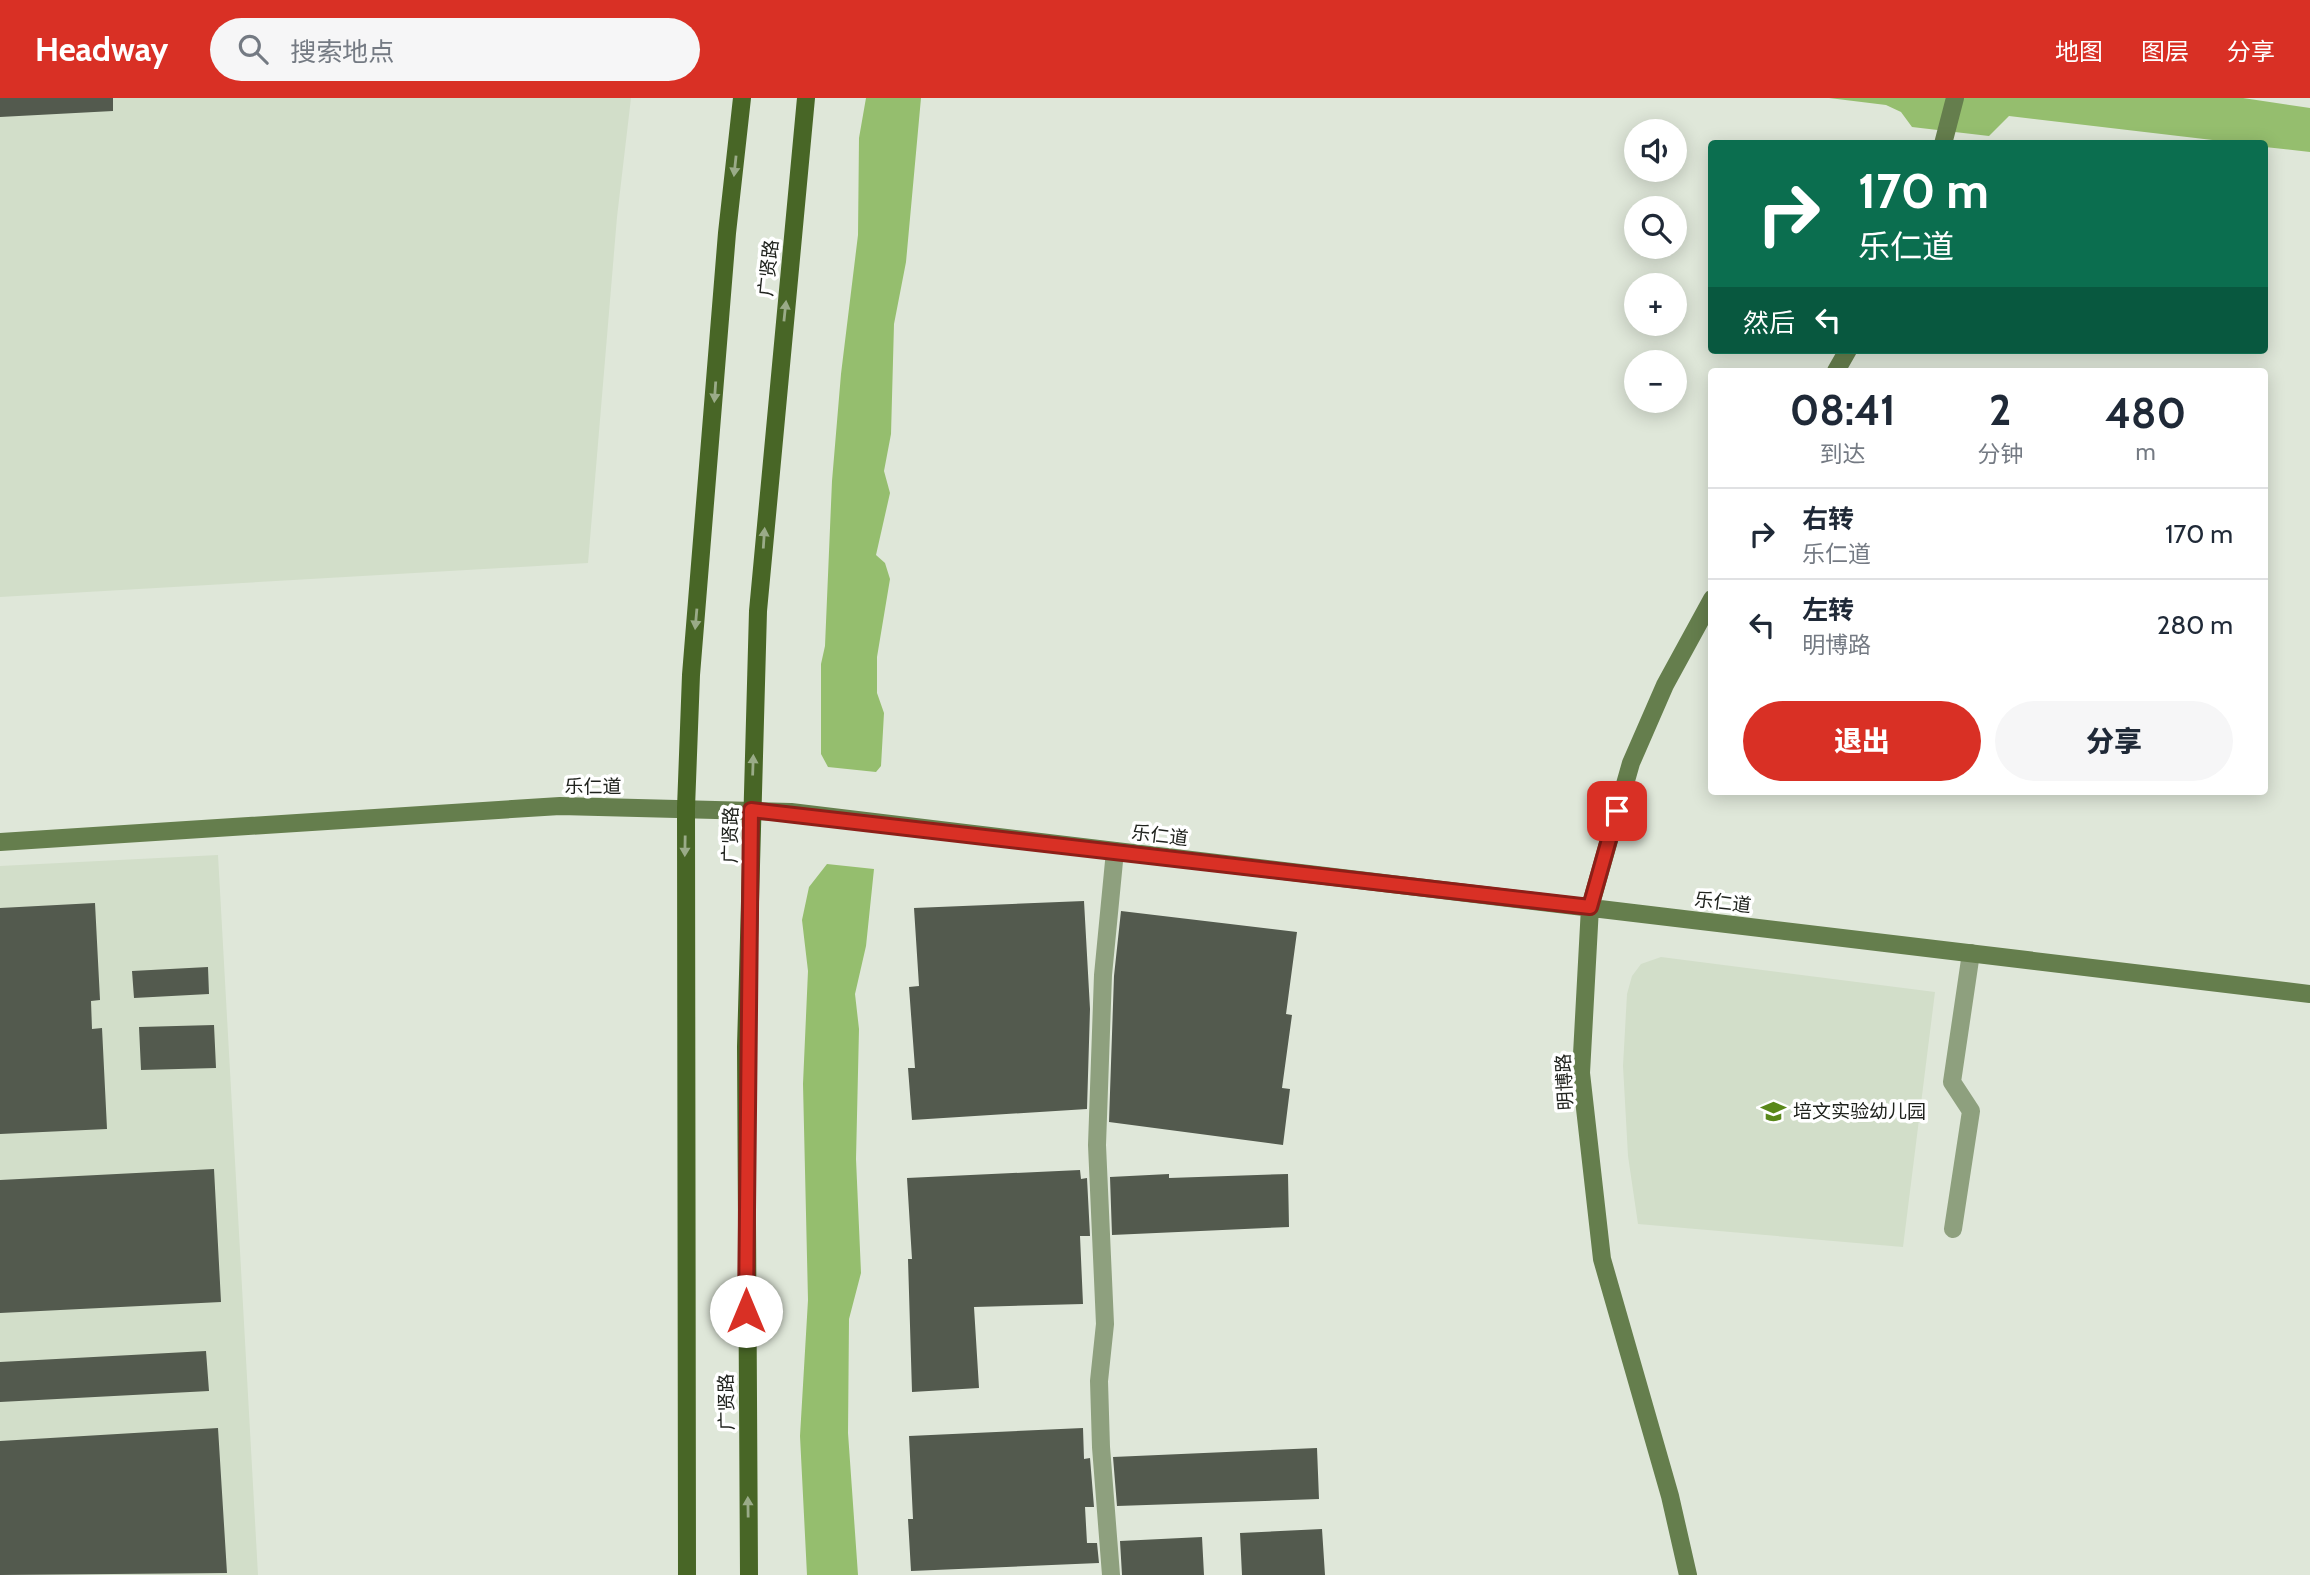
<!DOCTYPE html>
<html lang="zh">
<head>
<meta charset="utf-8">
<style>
	body { margin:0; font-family:Cabin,"Noto Sans SC",sans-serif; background:#f6f6f7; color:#1f2937; height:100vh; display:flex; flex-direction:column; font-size:26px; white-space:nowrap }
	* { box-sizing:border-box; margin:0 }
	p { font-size:23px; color:#747a83 }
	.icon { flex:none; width:38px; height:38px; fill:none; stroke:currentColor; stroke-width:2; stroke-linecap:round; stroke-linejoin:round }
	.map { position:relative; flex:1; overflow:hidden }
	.drawer { position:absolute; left:1708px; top:270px; width:560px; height:427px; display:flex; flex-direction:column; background:#fff; border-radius:7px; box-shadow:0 4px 18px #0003 }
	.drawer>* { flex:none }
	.banner { position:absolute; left:1708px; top:42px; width:560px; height:214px; border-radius:7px; box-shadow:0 4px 18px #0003; background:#0b6e4f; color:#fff; overflow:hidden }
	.buttons { position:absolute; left:1624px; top:21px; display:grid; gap:14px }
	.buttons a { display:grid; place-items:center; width:63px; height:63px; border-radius:50%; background:#fff; box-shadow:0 4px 18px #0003; font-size:35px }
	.pin { position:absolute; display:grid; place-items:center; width:60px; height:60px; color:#fff; margin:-30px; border-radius:14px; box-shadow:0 4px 10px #0006 }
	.me { position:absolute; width:77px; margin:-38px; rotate:0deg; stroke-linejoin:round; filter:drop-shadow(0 0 5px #0008) }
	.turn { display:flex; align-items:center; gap:24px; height:147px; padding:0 35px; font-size:32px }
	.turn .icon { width:91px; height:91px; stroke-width:2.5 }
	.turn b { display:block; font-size:49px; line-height:60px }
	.then { display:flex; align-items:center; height:66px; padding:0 35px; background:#0003; gap:14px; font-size:26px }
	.eta { display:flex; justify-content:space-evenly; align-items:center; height:119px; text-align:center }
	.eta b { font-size:42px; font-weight:800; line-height:49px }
	.button { display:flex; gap:14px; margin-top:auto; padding:14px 35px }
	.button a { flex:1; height:80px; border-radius:42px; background:#d93025; color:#fff; font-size:28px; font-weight:800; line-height:80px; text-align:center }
	.button a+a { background:#f6f6f7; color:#1f2937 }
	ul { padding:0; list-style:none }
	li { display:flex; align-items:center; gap:21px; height:91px; padding:0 35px; border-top:2px solid #e0e1e3 }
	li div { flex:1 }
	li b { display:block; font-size:26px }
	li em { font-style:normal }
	header { display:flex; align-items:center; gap:42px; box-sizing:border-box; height:98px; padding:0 35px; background:#d93025; color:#fff }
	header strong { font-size:33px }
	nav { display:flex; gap:38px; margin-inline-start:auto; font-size:24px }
	.search { width:490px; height:63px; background:#f6f6f7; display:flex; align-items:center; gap:18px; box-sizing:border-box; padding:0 24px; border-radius:38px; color:#747a83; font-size:26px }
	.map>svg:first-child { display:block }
	.built { fill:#d2dec9 }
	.water { fill:#95be6e }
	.building { fill:#535a4e }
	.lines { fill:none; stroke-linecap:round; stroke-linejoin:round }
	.street { stroke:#8ea07e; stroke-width:18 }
	.secondary { stroke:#657e4d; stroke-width:18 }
	.primary { stroke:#486626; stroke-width:18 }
	.oneway { fill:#9aab88 }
	.route-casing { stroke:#8d1f18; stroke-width:18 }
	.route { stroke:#d93025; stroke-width:12 }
	.labels { text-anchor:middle; stroke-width:7; stroke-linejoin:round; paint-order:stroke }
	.street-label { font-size:19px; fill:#20231e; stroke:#fff }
	.poi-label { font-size:19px; fill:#20231e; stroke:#fff; text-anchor:start }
</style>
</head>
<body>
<header>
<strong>Headway</strong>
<div class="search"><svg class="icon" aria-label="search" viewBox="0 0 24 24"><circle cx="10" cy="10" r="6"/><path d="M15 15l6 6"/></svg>搜索地点</div>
<nav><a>地图</a><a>图层</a><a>分享</a></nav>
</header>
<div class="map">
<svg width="2310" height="1477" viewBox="0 0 2310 1477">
	<rect width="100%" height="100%" fill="#dfe7d9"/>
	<!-- built -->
	<path class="built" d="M0 0H631L617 119 588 465 0 499Z
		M218 757 258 1477H0V768Z
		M1661 859 1935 894 1903 1149 1638 1126 1628 1058 1623 968 1627 896 1632 878 1641 866Z"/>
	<!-- water -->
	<path class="water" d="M866 0H921L906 164 894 226 891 336 884 373 890 395 876 457 885 465 890 481 877 559V595L884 615 881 668 876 674 828 669 821 656V566L825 548 832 383 841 276 858 137 859 40Z
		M1829 0H2243L2310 10V54L2265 49 2264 46 2238 45 2009 18 1989 38 1912 29 1901 14 1886 7Z
		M827 766 874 771 866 848 855 896 859 931 856 1061 861 1175 849 1221 848 1335 858 1477H807L800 1338 808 1202 803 986 808 873 802 822 809 789Z"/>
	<!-- building -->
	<path class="building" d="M0 0H113V13L0 19Z
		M1084 803 1090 911 1087 1011 912 1022 908 970H915L909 889 919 888 914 810Z
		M95 805 100 902 91 903 92 931 102 930 107 1031 0 1036V810Z
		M1121 813 1297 834 1286 916 1292 917 1282 990 1290 991 1283 1047 1109 1024 1114 878Z
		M208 869 209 896 134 900 132 873Z
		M214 927 216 970 141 972 139 929Z
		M214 1071 221 1204 0 1215V1082Z
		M1080 1072 1081 1081 1087 1080 1090 1138H1080L1083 1206 974 1209 979 1290 912 1294 908 1161H912L907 1080Z
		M1169 1076V1080L1288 1076 1289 1129 1112 1137 1110 1079Z
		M206 1253 209 1293 0 1304V1264Z
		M218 1330 227 1475 0 1477V1343Z
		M1083 1330 1084 1361 1090 1360 1094 1409H1085L1087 1445H1097L1099 1465 911 1473 908 1421H913L909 1338Z
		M1317 1350 1319 1401 1117 1408 1113 1359Z
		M1322 1431 1325 1477H1242L1240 1435Z
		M1202 1439 1204 1477H1122L1120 1443Z"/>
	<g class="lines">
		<!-- street -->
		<path class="street" d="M1953 1131 1971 1013 1952 984 1971 855
			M1111 1477 1101 1349 1099 1283 1105 1226 1097 1047 1103 877 1115 753"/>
		<!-- secondary -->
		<path class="secondary" d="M1943 46 1955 0
			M1836 273 1848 252
			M0 744 560 708 791 714 2310 896
			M1688 1477 1670 1398 1602 1161 1581 975 1590 809 1631 665 1665 587 1712 501"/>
		<!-- primary -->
		<path class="primary" d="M687 1477 686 710 691 577 727 135 742 0
			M749 1477 746 949 758 513 806 0"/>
	</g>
	<!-- one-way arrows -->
	<defs><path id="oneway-solid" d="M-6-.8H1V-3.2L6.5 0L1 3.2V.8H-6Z" transform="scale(1.75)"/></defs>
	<g class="oneway">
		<use href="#oneway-solid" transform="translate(735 68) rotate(96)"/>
		<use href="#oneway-solid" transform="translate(785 213) rotate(-84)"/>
		<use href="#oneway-solid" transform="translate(715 294) rotate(94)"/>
		<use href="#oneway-solid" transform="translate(764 440) rotate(-86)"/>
		<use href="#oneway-solid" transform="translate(696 521) rotate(95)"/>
		<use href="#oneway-solid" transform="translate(753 667) rotate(-88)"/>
		<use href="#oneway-solid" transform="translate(685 748) rotate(91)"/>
		<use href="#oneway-solid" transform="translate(748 1409) rotate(-91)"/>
	</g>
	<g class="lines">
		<defs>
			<path id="route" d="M746 1213 751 712 1590 809 1617 713"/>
		</defs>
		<!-- route casing -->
		<use href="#route" class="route-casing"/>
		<!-- route -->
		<use href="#route" class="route"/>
	</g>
	<!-- icons -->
	<defs>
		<symbol id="school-bare" viewBox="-9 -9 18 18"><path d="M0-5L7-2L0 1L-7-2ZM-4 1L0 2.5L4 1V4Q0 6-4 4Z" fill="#59881a" stroke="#fff" stroke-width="2.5" paint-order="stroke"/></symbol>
	</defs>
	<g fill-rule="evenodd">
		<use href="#school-bare" x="1756" y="996" width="35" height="35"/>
	</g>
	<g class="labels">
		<!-- street labels -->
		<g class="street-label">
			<text transform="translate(768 170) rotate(-84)" y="7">广贤路</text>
			<text x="593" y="695">乐仁道</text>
			<text transform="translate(730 737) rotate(-89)" y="7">广贤路</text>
			<text transform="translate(1160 737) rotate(7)" y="7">乐仁道</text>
			<text transform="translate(1723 804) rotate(7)" y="7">乐仁道</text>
			<text transform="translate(1564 984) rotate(-93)" y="7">明博路</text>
			<text transform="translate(726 1304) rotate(-91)" y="7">广贤路</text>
		</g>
		<!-- poi labels -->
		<g class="poi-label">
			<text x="1793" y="1020">培文实验幼儿园</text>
		</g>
	</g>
</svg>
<div class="buttons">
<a><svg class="icon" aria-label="sound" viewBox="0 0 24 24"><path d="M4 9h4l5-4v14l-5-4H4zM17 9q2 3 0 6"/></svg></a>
<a><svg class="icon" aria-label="search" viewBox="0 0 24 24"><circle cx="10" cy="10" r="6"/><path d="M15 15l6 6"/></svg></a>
<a>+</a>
<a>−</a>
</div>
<div class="pin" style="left:1617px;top:713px;background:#d93025"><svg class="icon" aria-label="arrive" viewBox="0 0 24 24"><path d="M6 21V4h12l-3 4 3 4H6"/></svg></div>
<svg class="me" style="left:746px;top:1213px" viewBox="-20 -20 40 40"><circle r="19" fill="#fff"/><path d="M0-13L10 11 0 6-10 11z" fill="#d93025"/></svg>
<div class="banner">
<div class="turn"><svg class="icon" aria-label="right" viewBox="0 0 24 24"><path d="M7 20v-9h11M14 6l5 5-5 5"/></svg><div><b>170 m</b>乐仁道</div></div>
<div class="then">然后<svg class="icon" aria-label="left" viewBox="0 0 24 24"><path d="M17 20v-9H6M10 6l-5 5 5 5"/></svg></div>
</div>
<section class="drawer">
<div class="eta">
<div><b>08:41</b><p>到达</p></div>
<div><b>2</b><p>分钟</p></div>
<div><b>480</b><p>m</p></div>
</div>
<ul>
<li><svg class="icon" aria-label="right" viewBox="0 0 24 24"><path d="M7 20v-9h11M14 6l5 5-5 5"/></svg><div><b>右转</b><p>乐仁道</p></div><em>170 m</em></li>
<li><svg class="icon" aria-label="left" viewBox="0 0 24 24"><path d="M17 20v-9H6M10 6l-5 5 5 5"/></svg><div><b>左转</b><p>明博路</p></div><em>280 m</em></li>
</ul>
<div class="button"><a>退出</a><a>分享</a></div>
</section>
</div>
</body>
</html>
